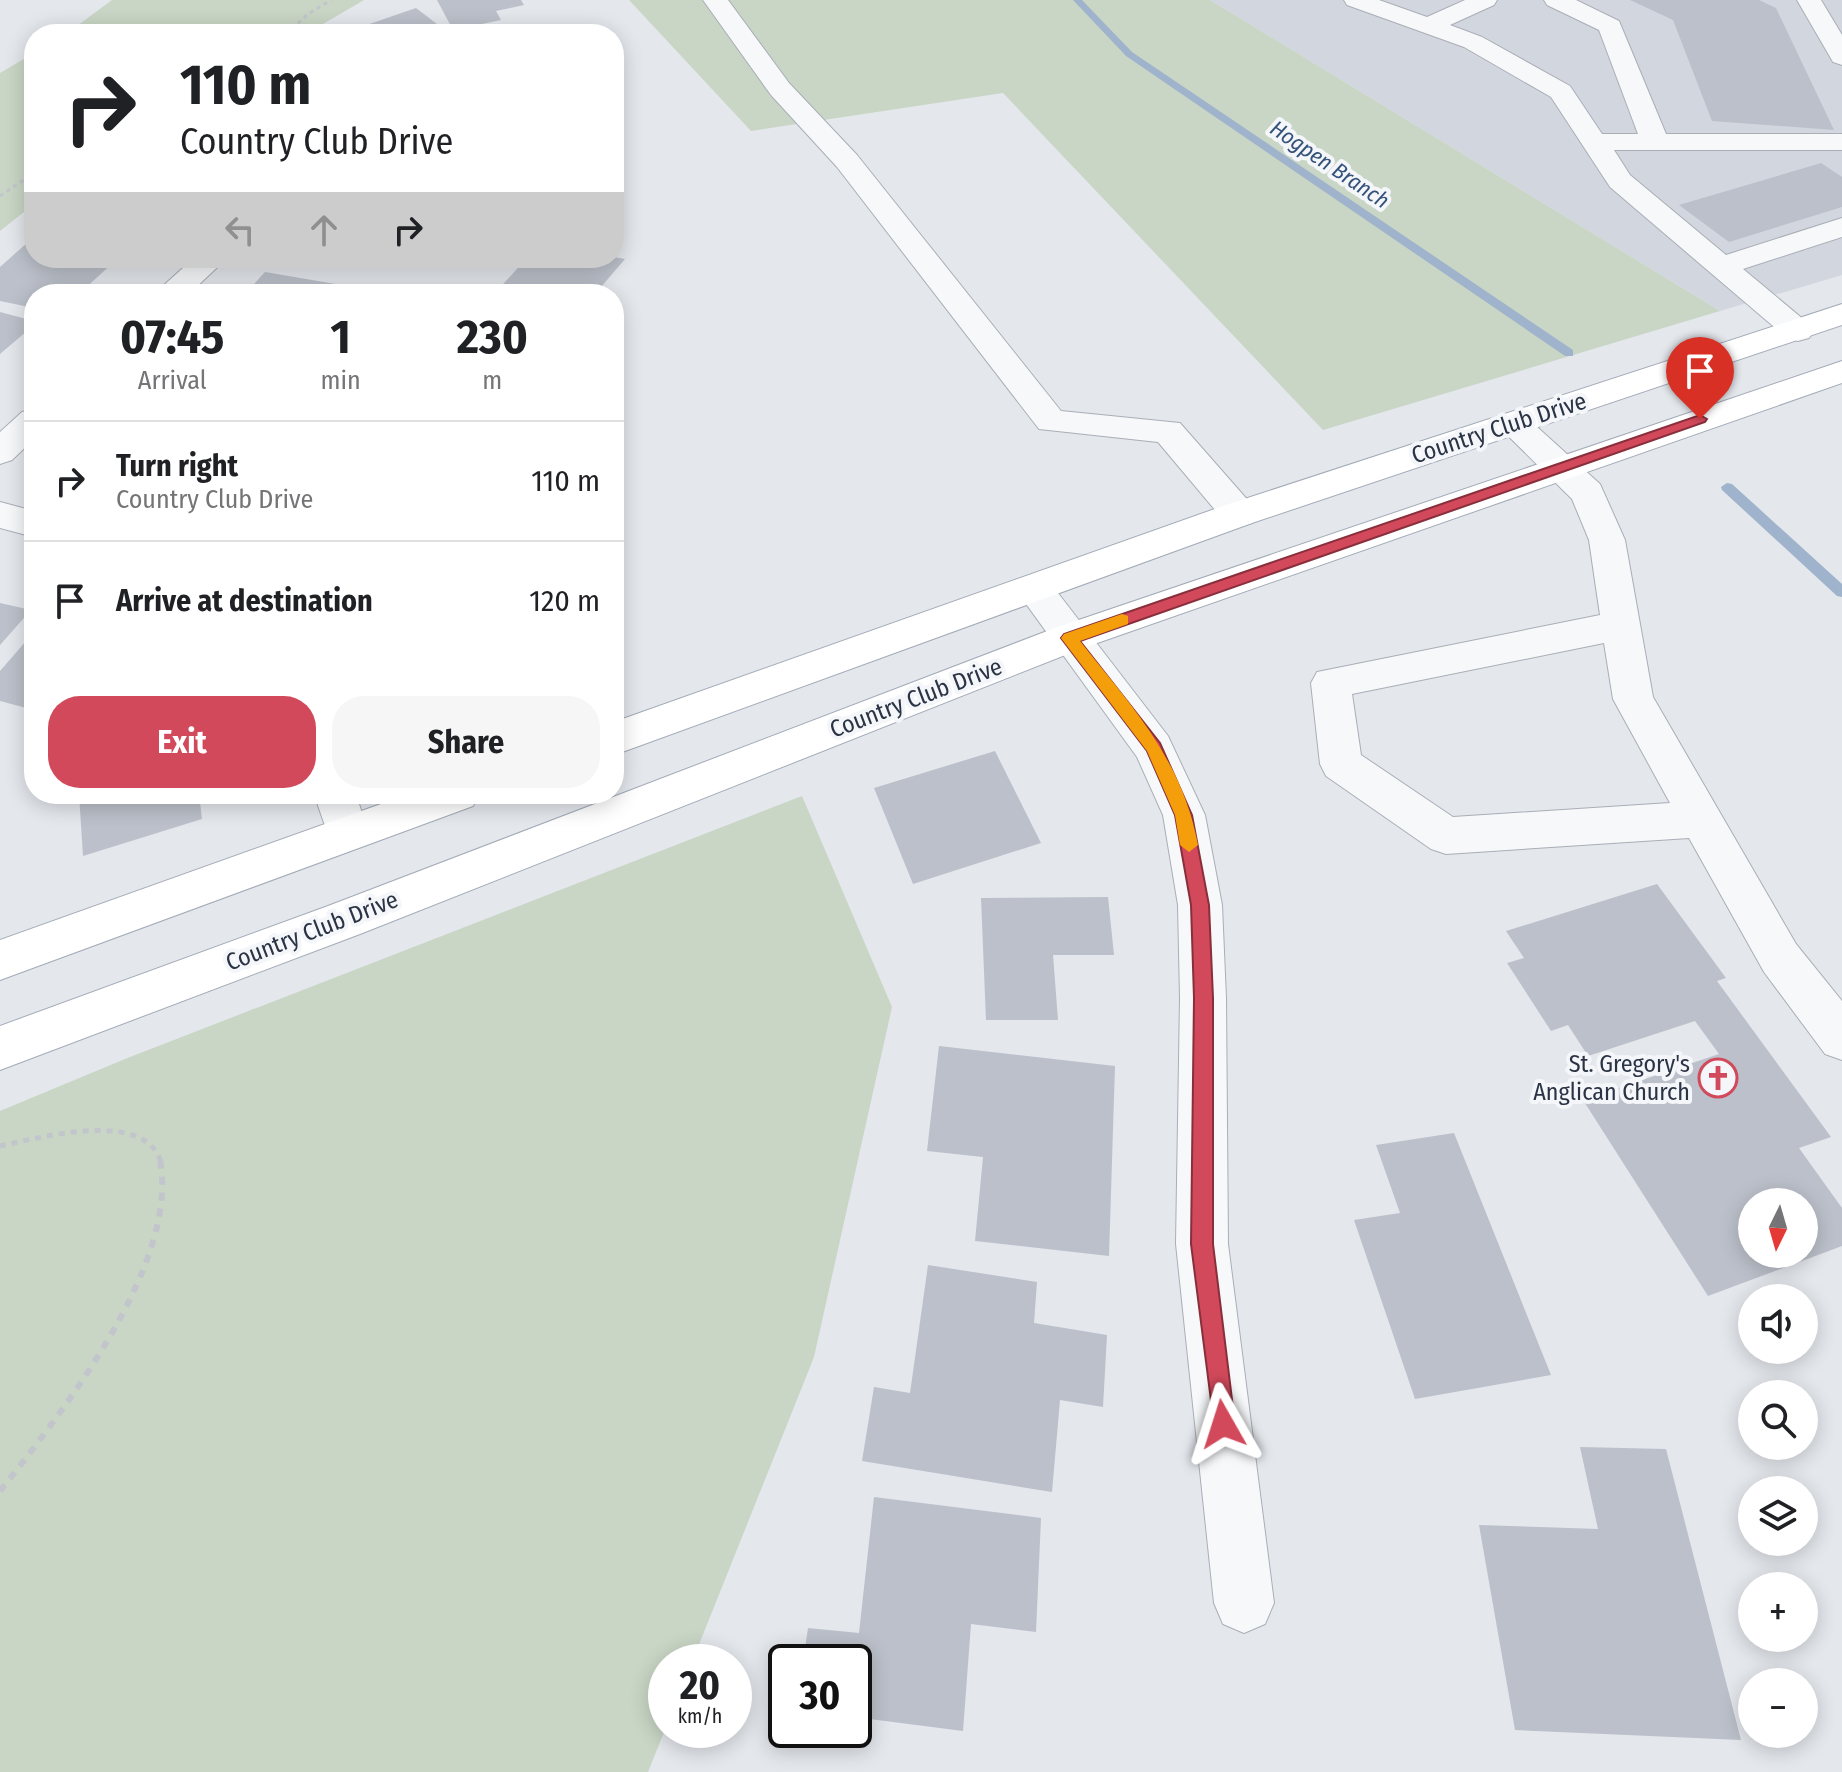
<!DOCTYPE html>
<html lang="en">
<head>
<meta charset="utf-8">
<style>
	body { margin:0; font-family:"Fira Sans Condensed",sans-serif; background:#f6f6f6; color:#202124; height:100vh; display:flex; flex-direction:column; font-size:30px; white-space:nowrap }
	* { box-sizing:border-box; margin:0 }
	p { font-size:26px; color:#757577 }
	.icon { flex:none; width:44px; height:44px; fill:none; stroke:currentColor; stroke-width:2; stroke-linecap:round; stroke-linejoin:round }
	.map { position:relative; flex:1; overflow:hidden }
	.details { position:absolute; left:24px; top:284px; width:600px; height:520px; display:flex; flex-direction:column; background:#fff; border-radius:32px; box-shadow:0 4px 20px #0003 }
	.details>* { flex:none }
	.top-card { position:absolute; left:24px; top:24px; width:600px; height:244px; border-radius:32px; box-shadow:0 4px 20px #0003; background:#fff; color:#202124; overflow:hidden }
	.needle { width:52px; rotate:185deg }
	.controls { position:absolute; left:1738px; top:1188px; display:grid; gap:16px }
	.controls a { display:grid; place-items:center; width:80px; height:80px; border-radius:50%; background:#fff; box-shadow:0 4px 20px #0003; font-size:40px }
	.speed { position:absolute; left:648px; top:1644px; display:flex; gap:16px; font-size:40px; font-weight:700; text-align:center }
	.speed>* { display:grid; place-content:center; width:104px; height:104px; border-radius:50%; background:#fff; box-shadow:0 4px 20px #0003; line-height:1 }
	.speed small { font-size:20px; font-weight:400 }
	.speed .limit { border:4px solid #111; border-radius:12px; background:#fff; color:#111 }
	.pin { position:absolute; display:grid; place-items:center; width:68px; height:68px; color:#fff; margin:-82px -34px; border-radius:50% 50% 50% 0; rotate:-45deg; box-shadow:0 0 8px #0007 }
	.pin .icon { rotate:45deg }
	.me { position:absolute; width:88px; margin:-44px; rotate:354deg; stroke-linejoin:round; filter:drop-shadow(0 0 6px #0008) }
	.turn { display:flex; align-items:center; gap:28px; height:168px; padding:0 24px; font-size:36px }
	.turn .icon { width:104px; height:104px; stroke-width:2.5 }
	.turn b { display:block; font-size:56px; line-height:68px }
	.lanes { display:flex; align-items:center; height:76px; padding:0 24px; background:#0003; justify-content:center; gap:40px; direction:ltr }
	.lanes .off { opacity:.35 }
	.eta { display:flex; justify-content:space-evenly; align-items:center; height:136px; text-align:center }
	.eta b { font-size:48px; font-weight:700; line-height:56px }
	.primary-button { display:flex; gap:16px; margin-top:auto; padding:16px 24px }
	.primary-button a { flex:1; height:92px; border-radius:32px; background:#d1495b; color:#fff; font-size:32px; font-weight:700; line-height:92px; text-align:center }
	.primary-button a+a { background:#f6f6f6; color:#202124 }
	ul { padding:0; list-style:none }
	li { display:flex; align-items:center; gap:24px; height:120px; padding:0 24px; border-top:2px solid #e0e0e0 }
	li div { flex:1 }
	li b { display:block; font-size:30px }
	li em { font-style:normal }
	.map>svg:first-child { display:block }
	.built { fill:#d2d6de }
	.green { fill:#c9d6c5 }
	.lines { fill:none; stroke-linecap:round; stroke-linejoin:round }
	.stream { fill:#9fb4cc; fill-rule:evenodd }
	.building { fill:#bbc0ca; fill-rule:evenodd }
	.minor-casing { stroke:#a9aeb7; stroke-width:2 }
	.major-casing { stroke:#a3abb8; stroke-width:2 }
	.path-far2 { stroke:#c2c5cb; stroke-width:3; stroke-dasharray:4 4; stroke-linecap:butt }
	.path-far1 { stroke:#c2c5cb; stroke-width:5; stroke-dasharray:6 6; stroke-linecap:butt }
	.path { stroke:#c2c5cb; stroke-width:6; stroke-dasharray:8 8; stroke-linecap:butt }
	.minor { fill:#f7f8fa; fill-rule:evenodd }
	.major { fill:#fff; fill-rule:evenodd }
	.route { fill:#d1495b; stroke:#882f3b; stroke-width:2 }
	.slow { fill:#f59e0b }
	.labels { text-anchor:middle; stroke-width:8; stroke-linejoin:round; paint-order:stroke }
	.far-water-label { font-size:22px; font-style:italic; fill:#34527a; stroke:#f4f6f9 }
	.street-label { font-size:24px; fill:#2b3445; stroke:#f4f6f9 }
	.poi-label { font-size:24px; fill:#2b3445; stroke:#f4f6f9; text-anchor:end }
</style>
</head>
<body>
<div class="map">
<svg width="1842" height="1772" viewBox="0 0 1842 1772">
	<rect width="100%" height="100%" fill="#e4e7ec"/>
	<!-- built -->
	<path class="built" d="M1210 0H1842V275L1720 311Z"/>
	<!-- green -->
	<path class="green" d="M112 0H364L306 34H66Z
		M629 0H1210L1720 311 1323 430 1003 93 751 131Z
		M34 53V204L0 231V73Z
		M802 796 892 1007 814 1357 692 1662H666V1727L648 1772H0V1111L125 1059Z"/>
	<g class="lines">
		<!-- stream -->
		<path class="stream" d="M1073 0H1082L1132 52 1573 350V356H1565L1126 56Z
			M1727 483 1732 484 1842 584V597L1837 596 1722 490 1721 487Z"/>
	</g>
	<!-- building -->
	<path class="building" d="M437 0H521L524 5 496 11 501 20 453 30Z
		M1630 0H1759L1776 8 1834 130 1712 121 1673 20Z
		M416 8 450 34H360L355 29Z
		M1821 163 1842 177V207L1729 242 1679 205Z
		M28 242 34 243V258L117 259 79 294H34V308L0 301V267Z
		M614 257 625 259 595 294H494L527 258Z
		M265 272 353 287 347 294H245Z
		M0 312 34 321V325L0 354Z
		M0 603 31 610 0 645Z
		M34 632V710L0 701V671Z
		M995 751 1041 843 913 884 874 788Z
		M79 794H199L202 819 83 856Z
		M1657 884 1726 978 1717 981 1831 1137 1799 1148 1842 1208V1246L1708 1296 1583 1100 1719 1054 1695 1021 1588 1056 1568 1025 1551 1031 1507 963 1524 958 1506 931ZM1752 1202H1804V1254H1752Z
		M1108 897 1114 955H1053L1058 1020H986L981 898Z
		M939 1046 1115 1066 1109 1256 975 1241 983 1157 927 1151Z
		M1454 1133 1551 1375 1415 1399 1354 1220 1400 1213 1376 1145Z
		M928 1265 1037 1282 1034 1323 1107 1335 1103 1407 1060 1400 1052 1492 862 1461 874 1387 910 1393Z
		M1580 1447 1666 1449 1741 1740 1515 1730 1479 1525 1598 1529Z
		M874 1497 1041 1518 1036 1632 971 1624 963 1731 854 1717V1662H803L808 1628 859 1633Z"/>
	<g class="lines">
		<defs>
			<path id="minor" d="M703 0H728L789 83 857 155 1061 411 1180 423 1252 505 1257 514 1252 523 1239 527 1226 523 1158 442 1039 429 837 167 771 95Z
				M1344 0H1379L1427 17 1465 0H1497L1494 5 1450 25 1482 37 1570 86 1602 134H1638L1599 30 1547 5 1544 0H1576L1619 21 1666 134H1842V150H1614L1630 175 1726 255 1842 218V237L1743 269 1809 324 1814 331 1809 338 1798 341 1787 338 1610 187 1551 97 1464 47 1347 5Z
				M1797 0H1821L1842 35V65L1833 62Z
				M194 258H227L189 294H154Z
				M34 409V439L12 460 0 464V432L22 412Z
				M1513 413 1525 416 1600 484 1625 540 1653 697 1796 944 1842 1001V1060L1825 1054 1764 972 1689 838 1446 854 1431 849 1326 776 1320 764 1311 683 1317 672 1600 615 1589 540 1572 499 1496 424 1501 416ZM1604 643 1613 699 1670 803 1453 817 1361 755 1352 694Z
				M0 502 34 511V537L0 528Z
				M1035 576 1048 580 1168 736 1205 815 1222 905 1226 998 1228 1244 1274 1603 1265 1624 1244 1633 1223 1624 1214 1603 1176 1244 1180 998 1178 905 1163 815 1137 757 1016 590 1022 580Z
				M314 794H356L368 833 362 846 347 851 332 846Z"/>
			<path id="major" d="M1842 304V325L1252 523 614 755V722L1226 505Z
				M1842 361V383L1083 648 360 934 0 1070V1026L328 906 1055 628Z
				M409 794H479L473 806 0 980V940Z"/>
		</defs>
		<!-- minor casing -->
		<use href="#minor" class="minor-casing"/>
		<!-- major casing -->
		<use href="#major" class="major-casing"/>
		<!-- path-far2 -->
		<path class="path-far2" d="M286 34 308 14 331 0
			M0 196 34 173"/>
		<!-- path-far1 -->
		<path class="path-far1" d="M0 1146C39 1138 144 1108 161 1162"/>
		<!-- path -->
		<path class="path" d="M0 1491C61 1414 180 1264 160 1160"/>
		<!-- minor -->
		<use href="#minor" class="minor"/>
		<!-- major -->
		<use href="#major" class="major"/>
	</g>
	<!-- route -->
	<path class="route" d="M1700 415 1707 419 1705 422 1080 641 1160 743 1192 815 1209 905 1213 998V1244L1235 1424 1231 1432 1223 1435 1215 1432 1191 1244 1194 998 1191 905 1175 815 1147 751 1061 638 1064 634Z"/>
	<!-- slow -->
	<path class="slow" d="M1122 614 1128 616V624L1080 641C1132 707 1182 759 1198 845L1189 852 1180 845 1175 815 1147 751 1061 638 1064 634Z"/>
	<!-- icons -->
	<defs>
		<symbol id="church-ring" viewBox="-11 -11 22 22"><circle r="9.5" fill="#f4f6f9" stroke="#d1495b" stroke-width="1.5"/><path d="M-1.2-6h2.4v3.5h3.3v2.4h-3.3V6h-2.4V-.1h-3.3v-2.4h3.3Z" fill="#d1495b"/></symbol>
	</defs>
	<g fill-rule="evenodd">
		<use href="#church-ring" x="1696" y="1056" width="44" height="44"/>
	</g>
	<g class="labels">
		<!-- far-water labels -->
		<g class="far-water-label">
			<text transform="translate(1330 164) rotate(34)" y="8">Hogpen Branch</text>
		</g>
		<!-- street labels -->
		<g class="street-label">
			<text transform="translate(1499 428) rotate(-18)" y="8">Country Club Drive</text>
			<text transform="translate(916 698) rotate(-21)" y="8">Country Club Drive</text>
			<text transform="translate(312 931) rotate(-21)" y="8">Country Club Drive</text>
		</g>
		<!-- poi labels -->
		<g class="poi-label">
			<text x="1690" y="1072">St. Gregory's<tspan x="1690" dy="28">Anglican Church</tspan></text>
		</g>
	</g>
</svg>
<div class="controls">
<a><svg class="needle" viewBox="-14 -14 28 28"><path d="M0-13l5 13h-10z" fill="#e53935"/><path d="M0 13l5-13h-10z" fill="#757577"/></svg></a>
<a><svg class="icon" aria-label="sound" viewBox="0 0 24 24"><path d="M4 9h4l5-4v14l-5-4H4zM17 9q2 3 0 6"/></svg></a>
<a><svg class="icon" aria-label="search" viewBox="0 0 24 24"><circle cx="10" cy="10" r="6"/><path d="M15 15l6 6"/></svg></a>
<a><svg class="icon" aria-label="layers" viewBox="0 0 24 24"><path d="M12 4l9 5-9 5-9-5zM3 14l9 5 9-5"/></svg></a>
<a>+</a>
<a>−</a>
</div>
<div class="speed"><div>20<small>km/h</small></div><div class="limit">30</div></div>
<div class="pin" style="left:1700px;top:419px;background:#d93025"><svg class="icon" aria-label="arrive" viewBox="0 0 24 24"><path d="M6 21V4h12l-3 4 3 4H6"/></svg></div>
<svg class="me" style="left:1223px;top:1424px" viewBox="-20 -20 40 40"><path d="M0-17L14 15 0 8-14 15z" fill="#d1495b" stroke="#fff" stroke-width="4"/></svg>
<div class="top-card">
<div class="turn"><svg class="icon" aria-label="right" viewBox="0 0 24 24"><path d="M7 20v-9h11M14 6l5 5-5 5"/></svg><div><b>110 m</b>Country Club Drive</div></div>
<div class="lanes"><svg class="icon off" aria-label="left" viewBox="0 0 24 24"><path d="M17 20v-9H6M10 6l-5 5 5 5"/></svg><svg class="icon off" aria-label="ahead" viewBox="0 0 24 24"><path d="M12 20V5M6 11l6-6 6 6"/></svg><svg class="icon" aria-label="right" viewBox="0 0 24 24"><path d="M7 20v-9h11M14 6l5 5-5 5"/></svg></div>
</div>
<section class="details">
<div class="eta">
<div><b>07:45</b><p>Arrival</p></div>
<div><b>1</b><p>min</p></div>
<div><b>230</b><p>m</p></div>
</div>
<ul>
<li><svg class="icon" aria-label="right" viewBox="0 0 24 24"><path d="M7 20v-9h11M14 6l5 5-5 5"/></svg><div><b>Turn right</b><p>Country Club Drive</p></div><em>110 m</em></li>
<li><svg class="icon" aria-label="arrive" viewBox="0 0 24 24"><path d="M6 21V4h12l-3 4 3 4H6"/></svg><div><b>Arrive at destination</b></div><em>120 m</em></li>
</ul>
<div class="primary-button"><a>Exit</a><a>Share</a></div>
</section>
</div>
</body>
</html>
